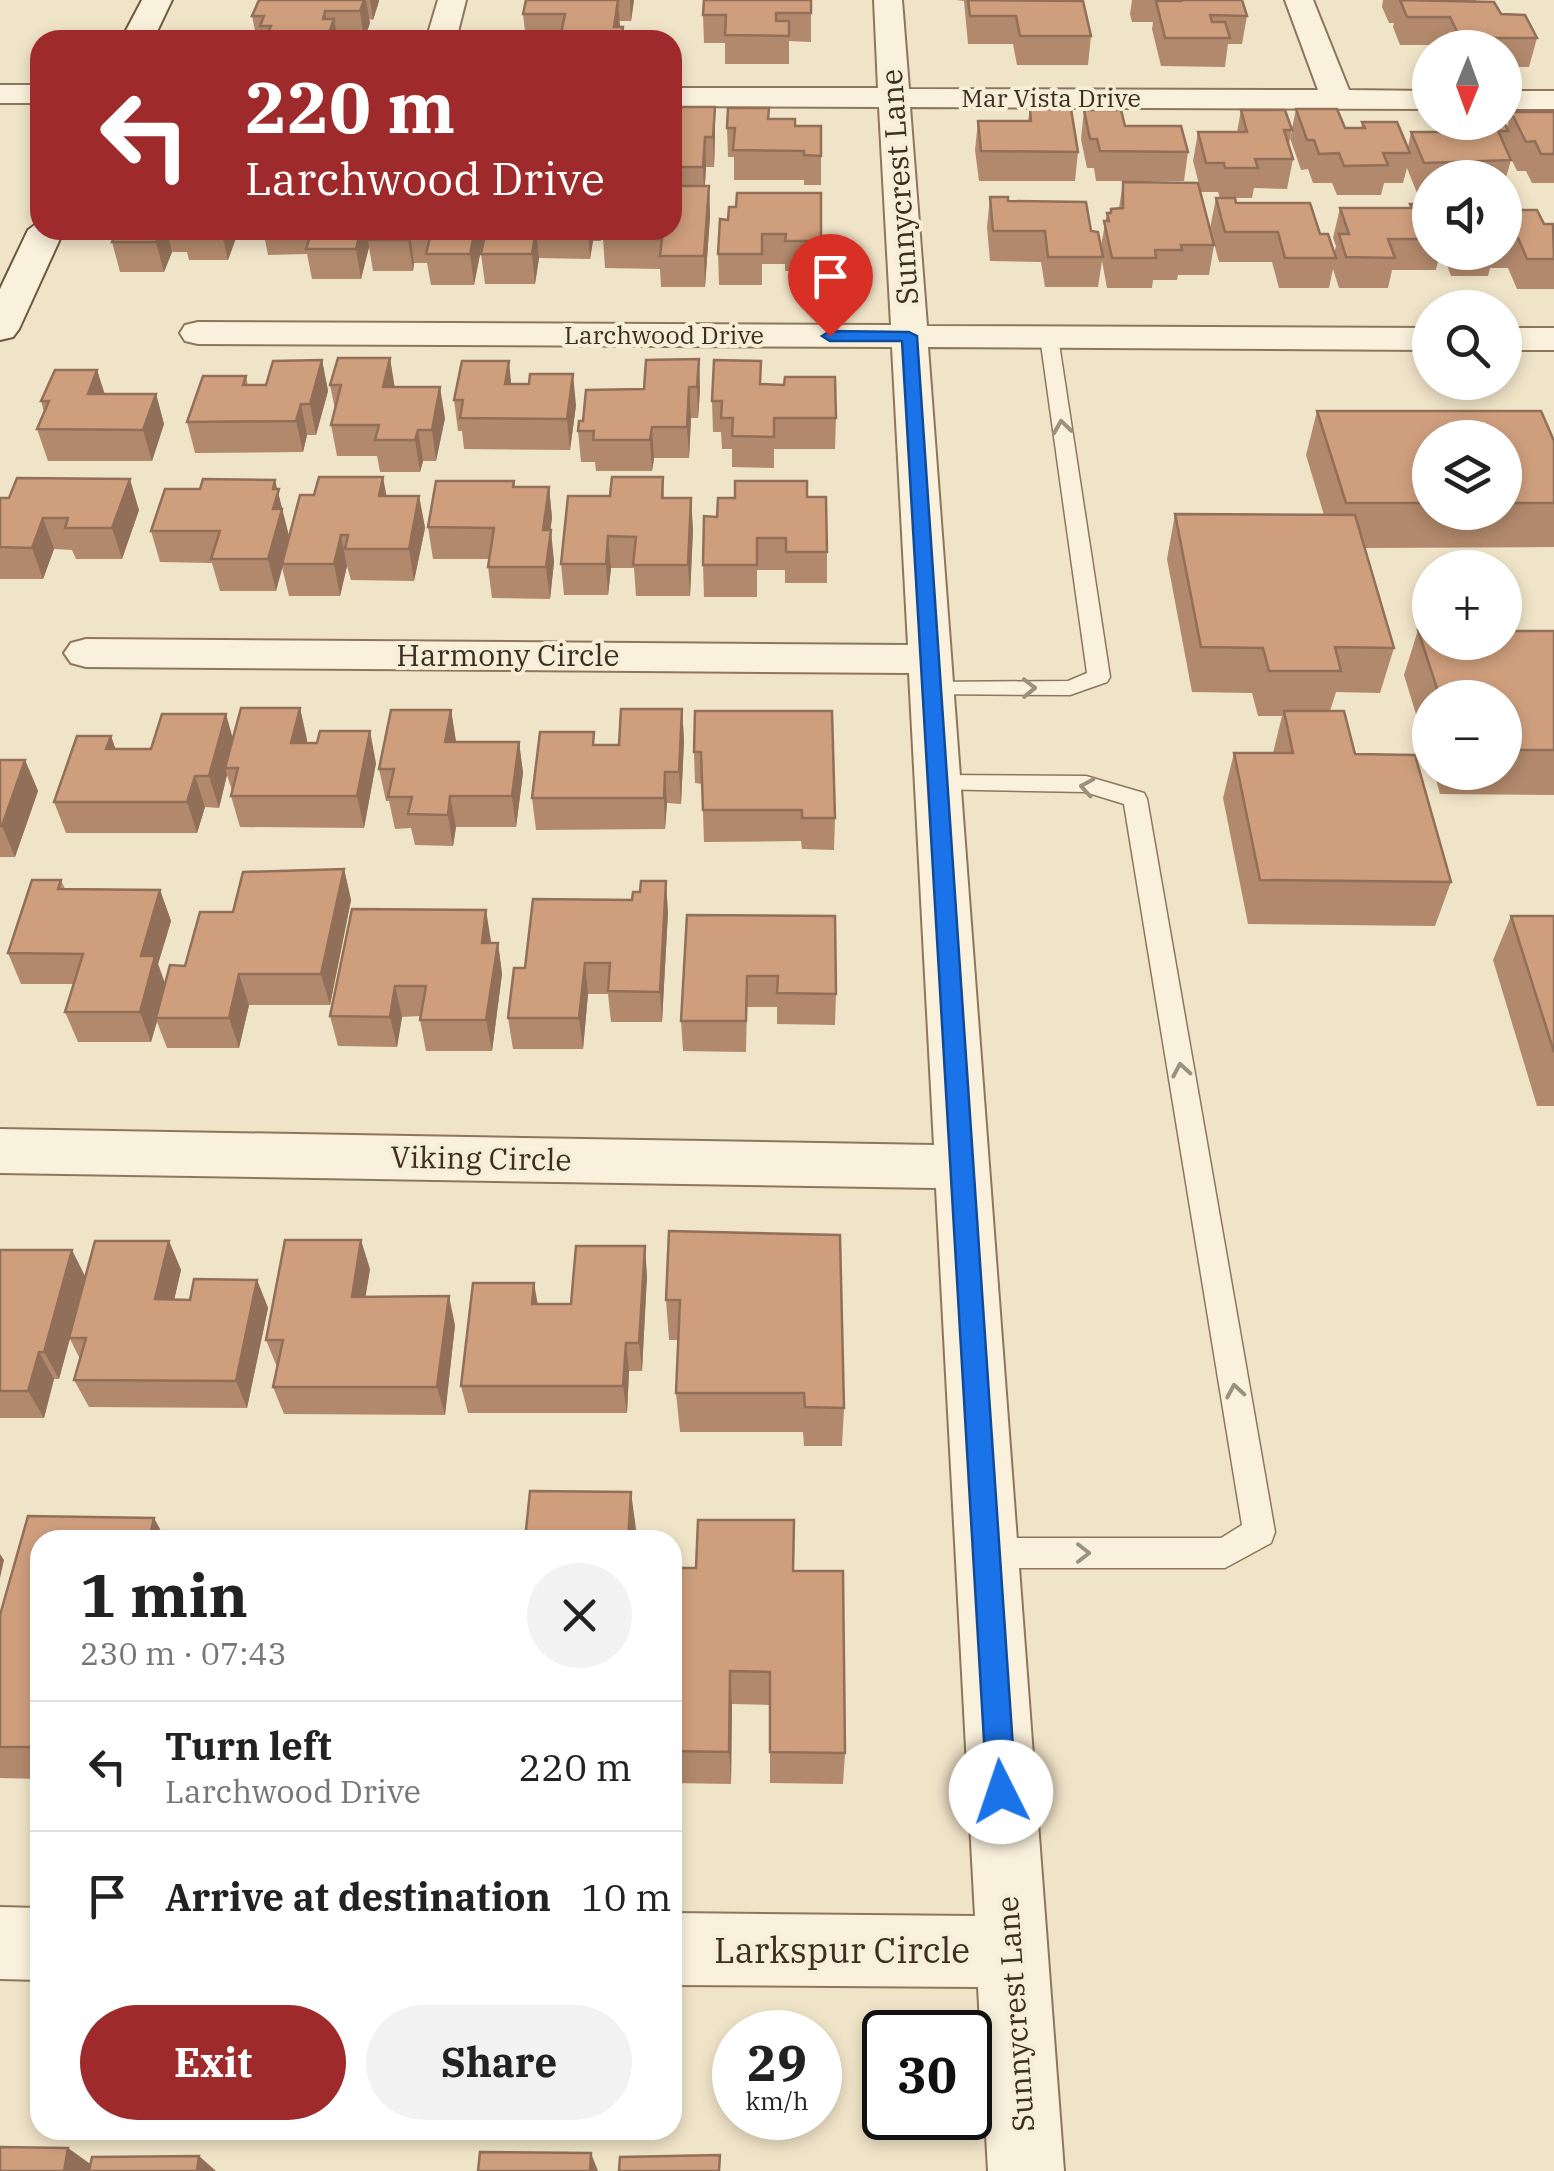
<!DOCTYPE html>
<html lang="en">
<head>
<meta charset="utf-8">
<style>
	body { margin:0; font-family:"IBM Plex Serif",serif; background:#f2f2f2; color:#222; height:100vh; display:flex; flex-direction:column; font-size:38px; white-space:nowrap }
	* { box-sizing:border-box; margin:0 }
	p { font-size:32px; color:#767676 }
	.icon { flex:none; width:55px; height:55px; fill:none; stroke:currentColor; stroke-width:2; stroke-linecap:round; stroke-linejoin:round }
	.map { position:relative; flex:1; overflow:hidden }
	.sheet { position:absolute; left:30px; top:1530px; width:652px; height:610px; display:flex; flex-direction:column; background:#fff; border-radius:30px; box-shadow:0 5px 15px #0003 }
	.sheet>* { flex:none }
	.top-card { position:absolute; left:30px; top:30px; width:652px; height:210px; border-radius:30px; box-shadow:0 5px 15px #0003; background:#9e2a2b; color:#fff; overflow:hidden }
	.needle { width:65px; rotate:181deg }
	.buttons { position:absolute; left:1412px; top:30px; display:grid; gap:20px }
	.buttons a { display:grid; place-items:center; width:110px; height:110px; border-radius:50%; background:#fff; box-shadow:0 5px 15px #0003; font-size:50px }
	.speed { position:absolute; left:712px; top:2010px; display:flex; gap:20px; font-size:50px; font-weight:700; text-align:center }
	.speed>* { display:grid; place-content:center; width:130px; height:130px; border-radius:50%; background:#fff; box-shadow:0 5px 15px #0003; line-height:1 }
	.speed small { font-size:25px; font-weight:400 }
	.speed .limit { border:5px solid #111; border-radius:15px; background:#fff; color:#111 }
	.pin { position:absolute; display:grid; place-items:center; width:85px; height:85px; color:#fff; margin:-102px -42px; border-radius:50% 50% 50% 0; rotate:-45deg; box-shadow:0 0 10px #0007 }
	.pin .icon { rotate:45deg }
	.me { position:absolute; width:110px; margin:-55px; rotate:356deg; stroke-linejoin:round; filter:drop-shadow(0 0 8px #0008) }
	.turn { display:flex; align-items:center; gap:35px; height:210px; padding:0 50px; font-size:45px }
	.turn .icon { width:130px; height:130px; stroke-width:2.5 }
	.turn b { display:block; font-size:70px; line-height:85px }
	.round { display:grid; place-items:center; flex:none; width:105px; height:105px; border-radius:52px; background:#f2f2f2 }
	.headline { display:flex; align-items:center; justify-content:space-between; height:170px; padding:0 50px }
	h1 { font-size:60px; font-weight:700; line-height:75px }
	.action { display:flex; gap:20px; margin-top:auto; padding:20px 50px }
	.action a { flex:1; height:115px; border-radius:60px; background:#9e2a2b; color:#fff; font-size:40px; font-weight:700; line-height:115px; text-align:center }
	.action a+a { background:#f2f2f2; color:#222 }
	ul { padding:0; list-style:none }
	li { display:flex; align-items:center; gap:30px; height:130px; padding:0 50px; border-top:2px solid #e0e0e0 }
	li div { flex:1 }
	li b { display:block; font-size:38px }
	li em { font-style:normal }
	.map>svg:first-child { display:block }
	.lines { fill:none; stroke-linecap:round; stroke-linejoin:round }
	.lane-casing { stroke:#8d765c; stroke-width:3 }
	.street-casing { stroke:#8d765c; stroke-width:4 }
	.secondary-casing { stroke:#6f573f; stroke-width:4 }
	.lane { fill:#faf1dc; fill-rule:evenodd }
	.street { fill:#faf1dc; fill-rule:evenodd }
	.secondary { fill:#faf1dc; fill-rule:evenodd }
	.wall { fill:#b2896c; fill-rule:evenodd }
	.shaded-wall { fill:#916f58 }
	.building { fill:#cf9f7d; stroke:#916f58; stroke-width:2.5 }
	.oneway { stroke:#9c907e }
	.route { fill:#1a73e8; stroke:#114b97; stroke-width:2.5 }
	.labels { text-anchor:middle; stroke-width:8; stroke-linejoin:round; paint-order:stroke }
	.far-street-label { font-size:25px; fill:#3d2e20; stroke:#f7eed8 }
	.street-label { font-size:30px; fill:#3d2e20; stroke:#f7eed8 }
	.near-street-label { font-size:35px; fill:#3d2e20; stroke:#f7eed8 }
</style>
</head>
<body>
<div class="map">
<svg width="1554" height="2171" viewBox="0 0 1554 2171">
	<rect width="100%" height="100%" fill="#f0e4c8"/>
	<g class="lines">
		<defs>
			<path id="lane" d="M1049 331 1058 337 1110 677 1107 682 1070 695 923 694 920 689 931 682 1068 681 1087 673 1040 337Z
				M938 775 1086 776 1144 793 1147 799 1275 1532 1271 1543 1225 1568H986L974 1564 970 1553 974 1542 986 1538H1221L1242 1525 1124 804 1085 792 929 789 926 783Z"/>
			<path id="street" d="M438 0H466L456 40H426Z
				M874 0H902L909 89 1318 90 1285 0H1313L1349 90 1430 91V109L910 107 927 326 1430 328V350L928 347 1064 2171H988L978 1987 672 1985V1913L975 1916 936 1188 0 1173V1129L934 1145 909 673 86 667 71 663 64 653 71 643 86 639 908 645 892 347 198 344 185 341 180 333 185 325 198 322 891 325 879 107 672 106V88H878Z
				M0 85H40V103H0Z
				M1505 91H1554V109H1505Z
				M1505 328H1554V350H1505Z
				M0 1907 40 1908V1980L0 1979Z"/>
			<path id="secondary" d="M142 0H172L153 40H121Z
				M40 221V230H64L19 329 13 337 0 340V289L28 230Z"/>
		</defs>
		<!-- lane casing -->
		<use href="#lane" class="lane-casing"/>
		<!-- street casing -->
		<use href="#street" class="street-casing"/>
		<!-- secondary casing -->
		<use href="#secondary" class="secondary-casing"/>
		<!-- lane -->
		<use href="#lane" class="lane"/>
		<!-- street -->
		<use href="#street" class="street"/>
		<!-- secondary -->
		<use href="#secondary" class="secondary"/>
	</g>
	<!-- wall -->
	<path class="wall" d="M259 0H379V2L373 20 369 19 370 23 364 40H257L252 16Z
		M526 0H634L631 21H619L624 40H526L523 14Z
		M811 0V42L789 41V64H725V43H704L703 15Z
		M956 0H1067L1091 36 1088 65H1017L1013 44H968L964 1Z
		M1132 0H1242L1247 16 1242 44H1228L1225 67 1161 66 1152 29 1153 22H1132L1130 14Z
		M1383 0H1476V1L1501 14 1537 38 1529 67H1505V48H1444L1443 45H1400L1393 27 1394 23H1389L1382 7Z
		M715 107V136L714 167H706L705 186H709L710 216 705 287H661L660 269 605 268 603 238 672 230V125Z
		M1030 109 1078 152 1075 181H979L975 150 978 121H1028Z
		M1296 109 1345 128H1361L1362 122 1408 147 1411 132H1446L1448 122H1504L1507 128 1511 112 1554 113V183H1532L1526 171H1517L1504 144 1511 160 1505 181V178H1430V193H1417L1407 168 1403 183H1384L1381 195H1337L1332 183H1313L1308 169 1301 170 1290 138Z
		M1084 110 1188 152 1184 181H1096L1094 168H1087L1081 139Z
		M1241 110 1292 130 1289 144 1293 159 1287 189 1254 188 1252 198H1220L1218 192H1201L1193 161 1198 132H1237Z
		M769 119 795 126H821V185H804V180H734V157H728L727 128Z
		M1123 182 1214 245 1209 275H1178L1177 280H1153L1152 288H1107L1102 261 1098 287H1045L1041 262 990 261 987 227 990 197 1008 201 1091 231 1101 246 1107 213H1110L1111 209 1119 208Z
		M821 193V271H785V264H762V285H719L718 254 728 220 736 207Z
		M1216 198 1236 203 1320 234 1334 253 1336 246 1333 238 1340 208H1409L1410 204 1430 239V252H1440L1436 270H1392L1388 288H1339L1333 269 1329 288H1279L1272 262H1219L1210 228Z
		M1505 210 1554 226V289H1517L1508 268H1490L1488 276H1451L1442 252H1505Z
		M117 230H252L249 238H236L228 260H189L187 252H172L164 272H120L112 242Z
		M263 230H483L484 234 474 285H431L427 263H414L413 271H373L369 247 361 279H312L307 254 268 255Z
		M486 230H600L601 241H593L590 259 539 258 535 284H485L481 254Z
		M390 358 394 387 445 418 436 461H423L420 472H380L377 456H337L331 425 335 409 330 385Z
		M699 359 700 390 698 418H691L689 458H654L652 471H596L595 462H581L578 431 583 421Z
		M322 360 328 391 316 435H307L303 452 195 453 187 422 246 376 248 385H266Z
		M761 361V384L836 418 835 449H774V468L732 467V449H722L721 432H713L712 401Z
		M97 370 104 394H156L164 424 152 461H48L37 429 44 412 41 401Z
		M512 384 576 405 570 450 464 449 462 431H458L454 400Z
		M1317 411 1554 441V547L1365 548 1394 648 1380 693 1336 692 1330 711 1355 754 1451 882 1435 926 1248 924 1223 798 1234 753H1273L1282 716H1258L1252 693 1192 692 1167 559 1175 514 1324 515 1306 455ZM1430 438H1505V512H1430Z
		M663 477 664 498 693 529 690 596H636L634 568H611L608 595H564L561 564 610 496Z
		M514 481 515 487H549L552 518 550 530 554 562 550 599 492 598 488 567 489 559H433L428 527Z
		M277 489 289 537 386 496H419L425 528 414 581 351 580 347 566 340 596H289L282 567 276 591H220L212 563 160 562 151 531Z
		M807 497 827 552V583H785V570H757V597H704L703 565 717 517Z
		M0 498 139 510 122 559H76L72 550 54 549 43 579H0Z
		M1418 630 1554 631V795L1440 794 1434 772H1505V698H1430V760L1404 675Z
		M300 708 307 740V743L376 763 364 828 240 827 231 796 232 791 227 775 219 808 205 807 197 833H66L54 802 111 736 115 749H151L233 739Z
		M682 709 684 741 681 804 667 803 665 829 536 830 532 798 595 745H619Z
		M451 710 456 742H519L523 773 516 827H456L453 846 415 845 411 828 395 829 389 801H386L379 769Z
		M695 711 835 818 834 850 802 849 801 841 704 842 702 784 695 783 694 752Z
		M0 760H25L38 791 15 857H0Z
		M344 869 351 900 330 1005H249L239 1048H167L157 1022 151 1042H78L65 1012 74 984H21L8 953 61 880 65 889 160 890 171 921 158 964 165 983 185 966 233 912Z
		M632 900 668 912 662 1022H611L608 994H588L583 1049H513L508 1018 525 968Z
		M687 915 836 994 835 1025 777 1024V1007H747L746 1052 683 1051 681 1021Z
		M1511 916H1554V1106H1537L1493 960Z
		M491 943H498L502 974 492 1051H426L420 1020 421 1016 402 1017 397 1047 338 1046 330 1016Z
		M669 1231 844 1408 842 1446H804L803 1432H680L676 1393 678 1340H669L666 1300Z
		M169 1241 181 1270 174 1299 190 1300 257 1280 268 1308 247 1408 89 1407 74 1380 80 1359 70 1339 59 1379H54L44 1418H0V1250L85 1277Z
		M370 1269 365 1297 455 1325 445 1415 284 1414 273 1387 277 1367 266 1340Z
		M647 1275 642 1371H629L627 1413H468L461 1386 538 1304H571Z
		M40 1540V1779L0 1778V1615Z
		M672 1568 793 1571 845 1753 843 1784 770 1783V1705L732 1704 731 1784 672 1783Z"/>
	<!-- shaded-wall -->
	<path class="shaded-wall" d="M364 0H366L370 23 364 40 360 11Z
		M370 0H379L373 20Z
		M618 0 620 27H614Z
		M630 0H634L631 21Z
		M325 11 329 33 334 19 338 40H330L323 19Z
		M715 107V136L714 167 713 137Z
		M705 137 706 167 704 196 703 167Z
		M709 186 710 216 705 287 704 256Z
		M161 230H167L172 252 164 272 156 242Z
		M221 230H235L236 238 228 260Z
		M361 230H374L368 240 369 247 361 279 356 249Z
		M475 230H483L484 234 474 285 470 254Z
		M536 230 539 258 535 284 532 254Z
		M588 230H592L593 241 590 259Z
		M410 233 414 263 413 271 408 240Z
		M390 358 395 389 383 387Z
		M699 359 700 390 698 418 697 387Z
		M322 360 328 391 316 435 310 404Z
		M509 361 512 392 505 384Z
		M97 370 107 401 88 394Z
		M573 374 576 405 570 450 567 419Z
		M440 387 445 418 436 461 432 430Z
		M689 387 691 418 689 458 687 427Z
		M156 394 164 424 152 461 143 430Z
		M301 404 307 435 303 452 296 421Z
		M652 427 654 458 652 471 650 440Z
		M418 430 423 461 420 472 415 440Z
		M383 477 389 509 379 496Z
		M130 479 139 510 122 559 112 528Z
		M275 480 290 540 276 591 268 559 273 509V489Z
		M549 487 552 518 546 562 543 530Z
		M419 496 425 528 414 581 409 549Z
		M691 498 693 529 690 596 688 565Z
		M43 518 54 549 43 579 32 548Z
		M551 530 554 562 550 599 546 567Z
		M341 535 347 566 340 596 334 564Z
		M608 536 611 568 608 595 606 564Z
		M300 708 307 740 299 774 291 743Z
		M682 709 684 741 681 804 679 772Z
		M451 710 456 742H445Z
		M226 714 235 746 225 768 227 775 219 808 209 776Z
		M370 731 376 763 364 828 357 796Z
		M111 736 122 767 106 749Z
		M519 742 523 773 516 827 512 796Z
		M25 760 38 791 15 857 2 826Z
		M665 772 667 803 665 829 664 798Z
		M195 776 205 807 197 833 187 802Z
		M450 796 456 827 453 846 448 815Z
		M344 869 351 900 330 1005 321 974Z
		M666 881 668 912 662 1022 660 992Z
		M160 890 171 921 158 964 166 987 156 1018 157 1021 151 1042 140 1012 141 956Z
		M486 910 491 941 487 974 482 943Z
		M498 943 502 974 492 1051 486 1020Z
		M585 963 588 994 583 1049 579 1018Z
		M239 974 249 1005 239 1048 229 1018Z
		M395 986 402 1017 397 1047 390 1017Z
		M361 1240 370 1269 361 1325 352 1297Z
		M169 1241 181 1270 168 1327 155 1299Z
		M645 1246 647 1275 642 1371 639 1343Z
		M72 1250 86 1278 59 1379 44 1352Z
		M257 1280 268 1308 247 1408 236 1381Z
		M534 1283 539 1311 532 1304Z
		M449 1296 455 1325 445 1415 437 1387Z
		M626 1343 629 1371 627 1413 623 1386Z
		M39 1352 54 1379 44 1418 28 1391Z
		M631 1492 636 1529 635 1540H628Z
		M154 1518 166 1540H149Z
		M0 1554 4 1560 0 1578Z
		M730 1671 732 1704 731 1784 729 1752Z
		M68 2148 96 2168 95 2171H64Z
		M591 2153 598 2171H590Z
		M199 2156 216 2171H197Z"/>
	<!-- building -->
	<path class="building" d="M259 0H364L360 11H325L323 19H334L329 33H268L271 26H260L264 16H252Z
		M526 0H618L614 27H623L622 34H561L565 14H523Z
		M704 0H811V13H776V21H789V36L725 35 726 15H703Z
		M968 0 1083 1 1091 36H1020L1016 16H970Z
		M1179 0H1242L1247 16 1210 15 1212 22H1225L1230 38H1165L1156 1H1180Z
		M1400 0 1494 2 1501 14 1525 15 1537 38H1460L1450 17H1407Z
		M675 107H715L713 137H705L703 167H672V125Z
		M728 108H769L768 119H795V126H821V156L804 155V151L733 150 735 128H727Z
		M1030 109H1071L1078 152 981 151 978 121H1031Z
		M1296 109H1337L1345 128H1365L1362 122H1397L1410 153H1383L1388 165 1344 166 1339 153 1319 154 1314 140H1307Z
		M1084 110H1121L1125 126H1181L1188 152 1100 151 1097 139H1090Z
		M1241 110H1285L1292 130H1284L1293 159H1255L1258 168H1225L1224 163H1206L1198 132H1247Z
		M1511 112H1554V154H1541L1535 141 1526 142Z
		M1457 122H1504L1508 131H1498L1511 160 1424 163 1411 132H1462Z
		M1123 182 1198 183 1214 245H1181L1182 250H1155L1156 258H1112L1104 221H1109L1107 213H1111V209L1123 208Z
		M672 186H709L704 256H660L662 239 603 238 604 230H672Z
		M737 193H821V241H785L786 234H762V254H718L720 219 728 220 729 207H736Z
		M990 197H1008V201L1086 202 1091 231 1098 232 1103 257H1048L1045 231H993Z
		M1216 198H1235L1236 203H1310L1320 234H1328L1336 258H1285L1278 232H1225Z
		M1410 204H1430V239H1388L1395 258 1346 257 1339 234H1349L1340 208H1412Z
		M1505 210H1537L1544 224H1553L1554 259H1527L1518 238H1505Z
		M117 230H161L156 242H112Z
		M312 230H361L356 249H306Z
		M372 230H475L470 254H426L431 233H410L408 240H368Z
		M486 230H536L532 254H481Z
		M338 358H390L383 387H440L432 430H418L415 440H375L379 425H331L341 385H330Z
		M699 359 697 387H689L687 427H652L650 440H593L594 431H578L579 421H583L586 390 644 389 646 360Z
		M322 360 310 404H301L296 421 187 422 203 376H246L243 385H266L273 361Z
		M714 360 761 361 760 384 784 385 785 377H835L836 418H774V437L732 436 733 418H721L722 401H712Z
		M462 361H509L505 384H529L530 374H573L567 419 460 418 463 400H454Z
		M55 370H97L88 394H156L143 430 37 429 49 401H41Z
		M1317 411H1541L1554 441V503H1505V438H1430V503H1346Z
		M319 477H383L379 496H419L409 549H345L348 535H341L334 564H282L300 495H314Z
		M612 477H663L662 498H691L688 565H633L636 537 608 536 606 564H561L568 496H610Z
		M17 478 130 479 112 528H65L68 518H43L32 548 0 547V498H9Z
		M203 479 275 480 273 489H279L273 509H282L268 559H211L220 531H151L165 489H200Z
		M436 481H514L513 487H549L543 530H551L546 567H488L494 528 428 527Z
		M735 481H807V497H826L827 552H786V538H757V565H703L704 516 717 517 718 498H735Z
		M1175 514 1355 515 1394 648 1335 647 1341 671H1269L1263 648 1201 647Z
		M1418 630H1430V642H1505V631H1554V750H1505V698H1440Z
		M241 708H300L291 743H317L320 731H370L357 796H231L238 768H225Z
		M621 709H682L679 772H665L664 798H532L540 732H594L593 745H619Z
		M391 710H451L445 742H519L512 796H450L448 815 408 814 412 797H388L394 769H379Z
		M695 711H832L835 818H802V810H703L701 752H694Z
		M1284 711H1344L1355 754 1415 755 1451 882 1260 880 1234 753H1293Z
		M162 714H226L209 776H195L187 802H54L77 736H111L106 749H151Z
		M0 760H25L2 826H0Z
		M344 869 321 974H239L229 1018H156L170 965 185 966 200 912H233L243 872Z
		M32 880H61L58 889 160 890 141 956H155L140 1012H65L83 954 8 953Z
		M641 881H666L660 992 608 991 610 963H585L579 1018H508L514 968H525L533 899 632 900 633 892H640Z
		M352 909 486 910 482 943H498L486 1020H420L426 986H395L390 1017 330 1016Z
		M687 915 835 916 836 994 777 993 778 976H747L746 1021H681Z
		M1511 916H1554V1052Z
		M669 1231 840 1235 844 1408 805 1407 804 1393H676L680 1300H666Z
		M285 1240H361L352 1297 449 1296 437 1387H273L283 1340H266Z
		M95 1241H169L155 1299 190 1300 194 1279 257 1280 236 1381 74 1380 86 1338H69Z
		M576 1246H645L639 1343H626L623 1386H461L473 1283H534L532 1304H571Z
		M0 1250H72L44 1352H39L28 1391H0Z
		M530 1491 631 1492 628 1540H525Z
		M28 1516 154 1518 149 1540H40V1734L37 1747H0V1615Z
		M698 1520H794L793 1571H843L845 1753 770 1752V1672L730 1671 729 1752 672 1751V1568H696Z
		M0 2147 68 2148 64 2171H0Z
		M480 2152 591 2153 590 2171H478Z
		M720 2155 719 2171H619L620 2157Z
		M199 2156 197 2171H89L92 2157Z"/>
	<!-- one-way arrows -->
	<defs><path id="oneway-chevron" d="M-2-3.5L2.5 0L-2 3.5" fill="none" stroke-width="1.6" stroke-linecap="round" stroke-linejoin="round" transform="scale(2.5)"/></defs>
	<g class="oneway">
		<use href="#oneway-chevron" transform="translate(1062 427) rotate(-98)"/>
		<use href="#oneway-chevron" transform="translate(1029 688) rotate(-1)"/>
		<use href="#oneway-chevron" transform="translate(1087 787) rotate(-170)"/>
		<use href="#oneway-chevron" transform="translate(1181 1070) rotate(-100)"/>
		<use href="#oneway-chevron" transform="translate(1235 1391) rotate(-100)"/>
		<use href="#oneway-chevron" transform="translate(1083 1553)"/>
	</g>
	<!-- route -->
	<path class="route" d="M909 332 917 336 1016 1792 1012 1803 1001 1807 991 1803 987 1792 902 341H830L822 336 830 331Z"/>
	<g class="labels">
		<!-- far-street labels -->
		<g class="far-street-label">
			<text x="1051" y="107">Mar Vista Drive</text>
			<text x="664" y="344">Larchwood Drive</text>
		</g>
		<!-- street labels -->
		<g class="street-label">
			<text transform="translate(900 187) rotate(-94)" y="10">Sunnycrest Lane</text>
			<text x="508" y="666">Harmony Circle</text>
			<text transform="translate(481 1159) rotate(1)" y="10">Viking Circle</text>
			<text transform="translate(1016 2014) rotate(-94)" y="10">Sunnycrest Lane</text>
		</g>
		<!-- near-street labels -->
		<g class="near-street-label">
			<text x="842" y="1963">Larkspur Circle</text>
		</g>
	</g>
</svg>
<div class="buttons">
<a><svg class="needle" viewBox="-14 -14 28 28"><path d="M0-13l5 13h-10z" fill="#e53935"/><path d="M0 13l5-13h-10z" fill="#767676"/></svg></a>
<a><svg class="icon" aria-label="sound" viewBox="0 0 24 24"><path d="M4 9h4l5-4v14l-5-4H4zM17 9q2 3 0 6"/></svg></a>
<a><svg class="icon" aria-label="search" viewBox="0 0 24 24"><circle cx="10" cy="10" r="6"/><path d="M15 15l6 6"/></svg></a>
<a><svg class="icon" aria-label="layers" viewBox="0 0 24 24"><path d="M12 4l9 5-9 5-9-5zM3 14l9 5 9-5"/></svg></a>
<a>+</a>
<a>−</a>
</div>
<div class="speed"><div>29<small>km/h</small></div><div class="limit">30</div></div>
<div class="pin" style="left:830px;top:336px;background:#d93025"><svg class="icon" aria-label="arrive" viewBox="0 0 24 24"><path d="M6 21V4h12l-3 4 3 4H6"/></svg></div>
<svg class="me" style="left:1001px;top:1792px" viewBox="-20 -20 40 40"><circle r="19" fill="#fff"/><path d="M0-13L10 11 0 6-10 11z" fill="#1a73e8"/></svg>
<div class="top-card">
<div class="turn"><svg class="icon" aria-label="left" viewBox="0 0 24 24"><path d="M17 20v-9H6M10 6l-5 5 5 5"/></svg><div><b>220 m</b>Larchwood Drive</div></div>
</div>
<section class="sheet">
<div class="headline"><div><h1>1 min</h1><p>230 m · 07:43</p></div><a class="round"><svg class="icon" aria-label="close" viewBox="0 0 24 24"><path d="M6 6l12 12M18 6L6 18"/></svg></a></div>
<ul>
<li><svg class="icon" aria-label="left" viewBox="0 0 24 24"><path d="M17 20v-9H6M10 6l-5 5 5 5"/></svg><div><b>Turn left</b><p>Larchwood Drive</p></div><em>220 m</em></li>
<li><svg class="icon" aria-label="arrive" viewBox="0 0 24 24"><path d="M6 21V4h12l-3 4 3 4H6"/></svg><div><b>Arrive at destination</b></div><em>10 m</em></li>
</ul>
<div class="action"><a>Exit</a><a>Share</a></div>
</section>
</div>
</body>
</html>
